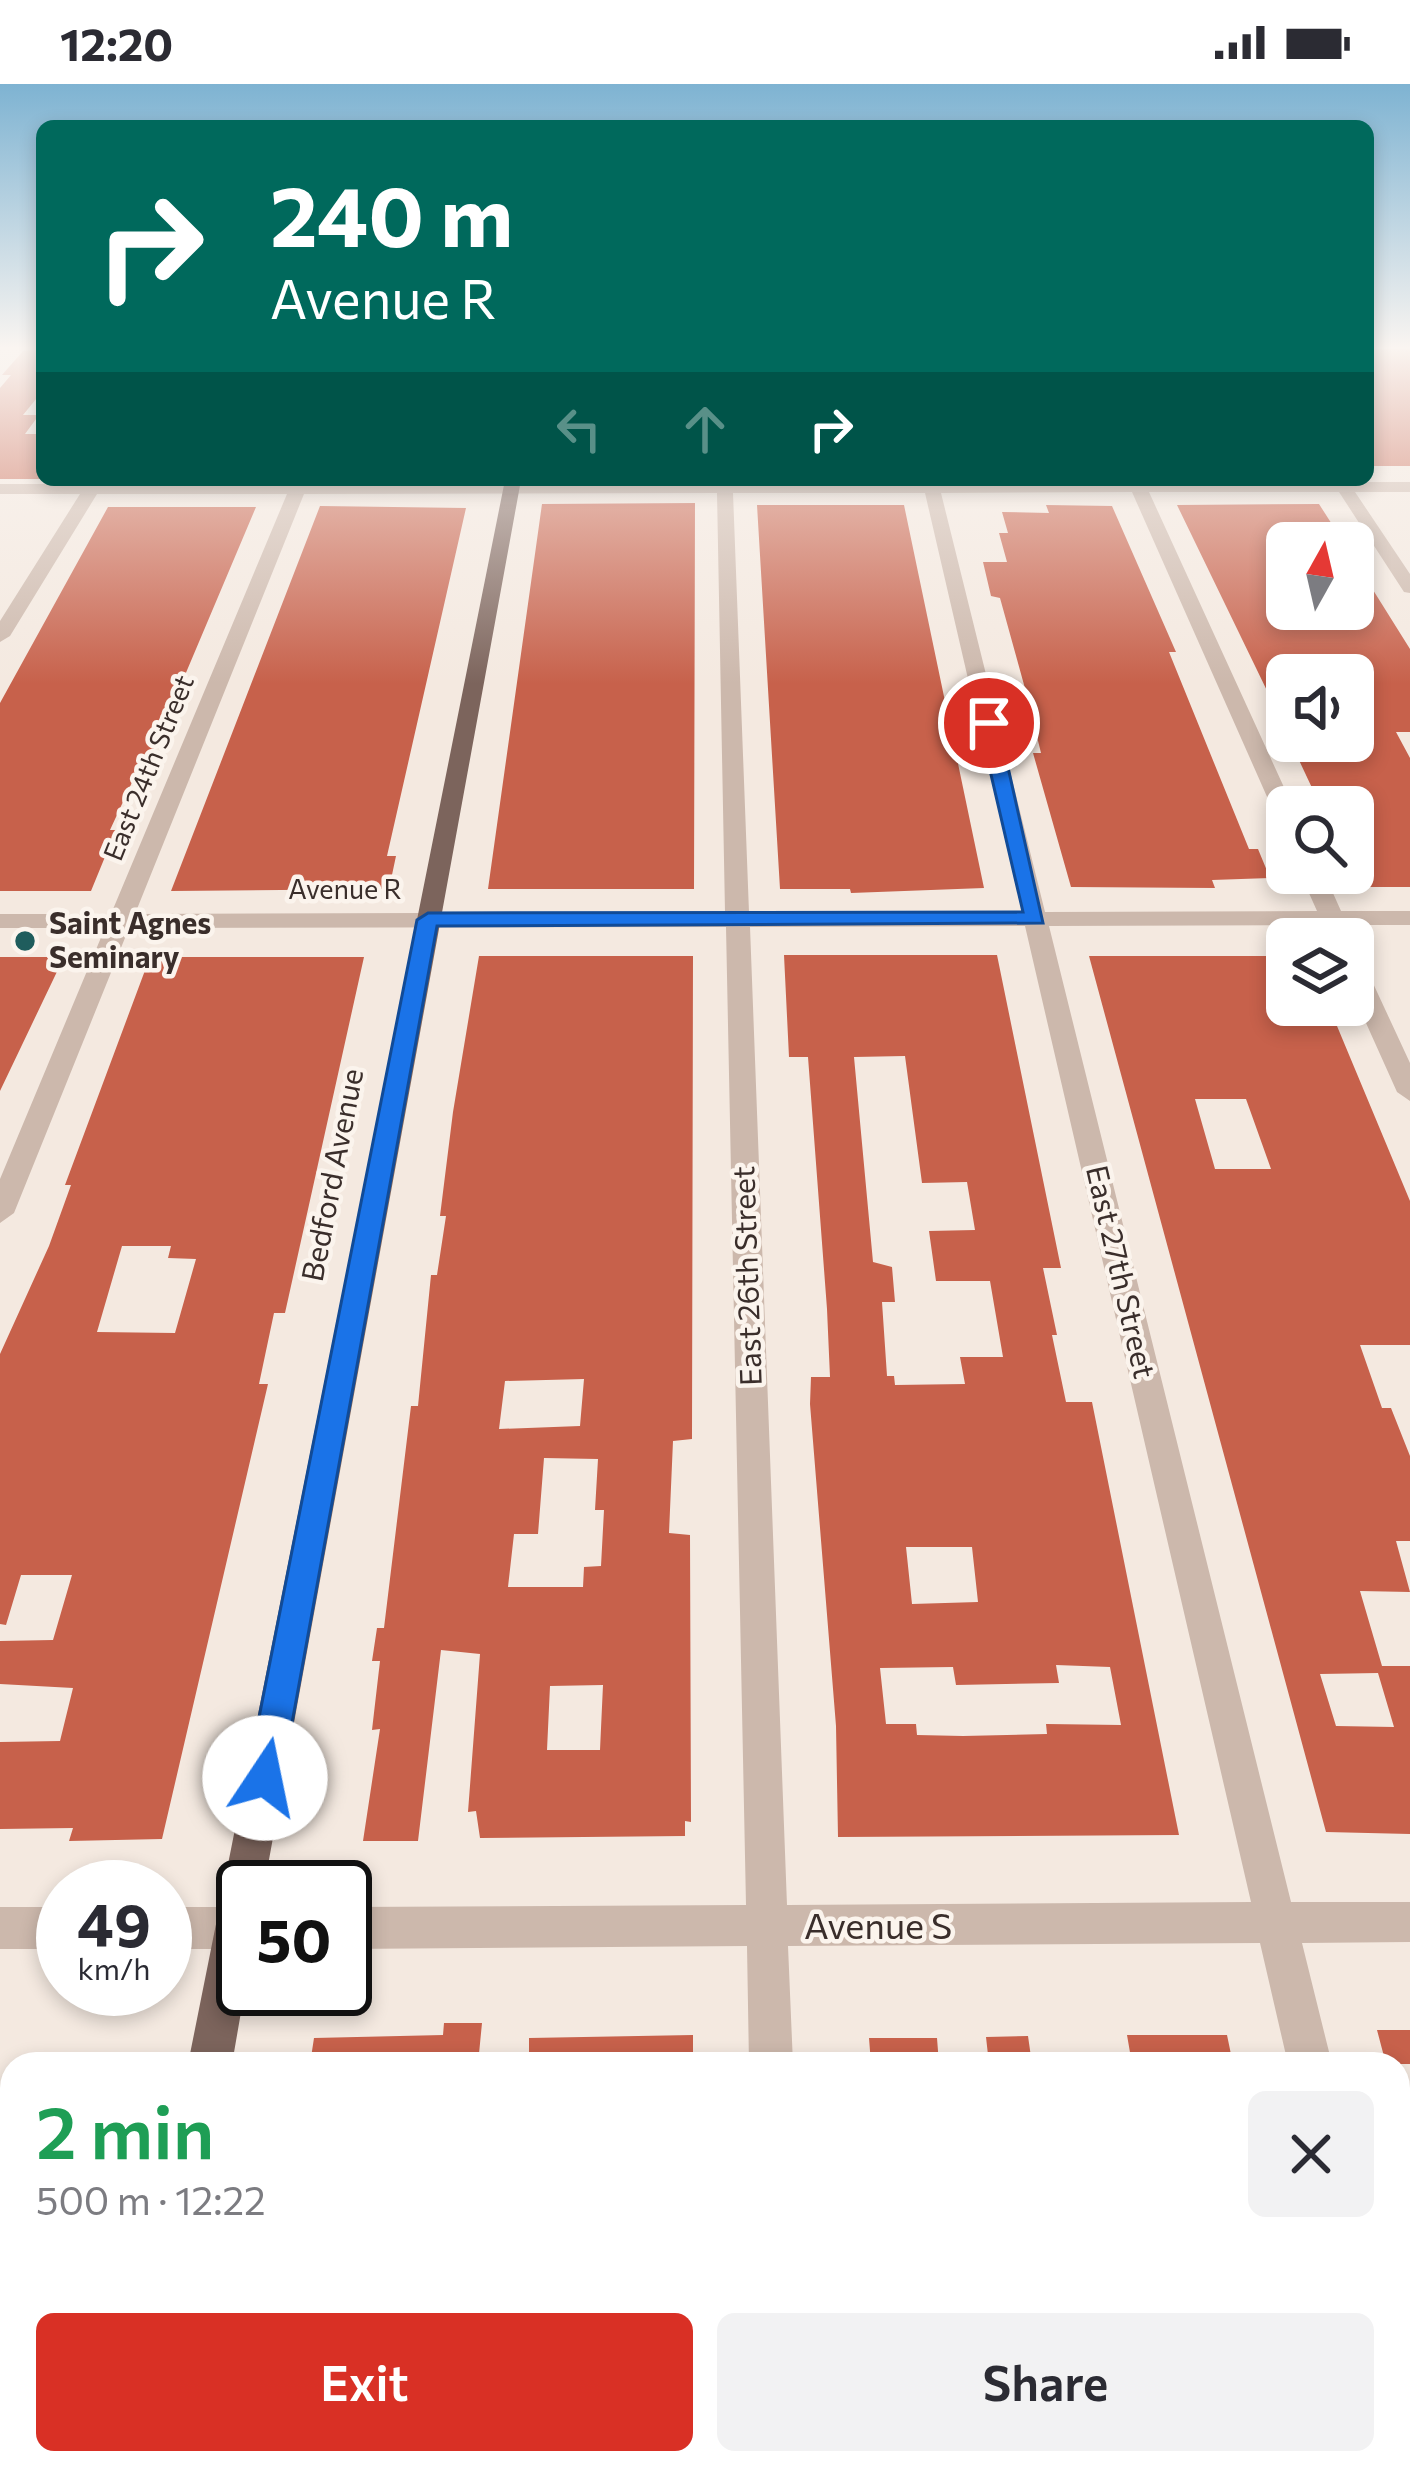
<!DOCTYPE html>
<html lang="en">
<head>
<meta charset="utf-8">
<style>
	body { margin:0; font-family:Commissioner,sans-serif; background:#f2f2f3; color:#2b2b33; height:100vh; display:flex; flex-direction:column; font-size:45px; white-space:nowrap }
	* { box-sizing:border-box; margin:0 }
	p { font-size:39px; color:#7c7c81 }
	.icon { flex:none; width:66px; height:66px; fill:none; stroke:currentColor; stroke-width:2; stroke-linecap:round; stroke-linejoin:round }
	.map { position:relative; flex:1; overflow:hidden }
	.panel { position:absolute; left:0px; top:1968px; width:1410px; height:423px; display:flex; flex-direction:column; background:#fff; border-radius:36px 36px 0 0; box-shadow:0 6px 18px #0003 }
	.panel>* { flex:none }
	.hud { position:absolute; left:36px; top:36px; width:1338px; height:366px; border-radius:18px; box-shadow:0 6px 18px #0003; background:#00695c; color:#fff; overflow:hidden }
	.needle { width:78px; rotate:8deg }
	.controls { position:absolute; left:1266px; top:438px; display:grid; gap:24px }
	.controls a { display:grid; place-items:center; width:108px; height:108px; border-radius:18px; background:#fff; box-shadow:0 6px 18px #0003; font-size:60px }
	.speed { position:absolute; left:36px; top:1776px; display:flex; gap:24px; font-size:60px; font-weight:700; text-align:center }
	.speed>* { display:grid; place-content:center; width:156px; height:156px; border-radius:50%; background:#fff; box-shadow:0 6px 18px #0003; line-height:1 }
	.speed small { font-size:30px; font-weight:400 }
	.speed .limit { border:6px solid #111; border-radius:18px; background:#fff; color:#111 }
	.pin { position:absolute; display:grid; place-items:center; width:102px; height:102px; color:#fff; margin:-51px; border:6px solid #fff; border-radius:50%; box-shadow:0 3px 12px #0007 }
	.me { position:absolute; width:132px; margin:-66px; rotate:11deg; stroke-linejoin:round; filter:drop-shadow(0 0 9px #0008) }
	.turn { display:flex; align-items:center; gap:42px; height:252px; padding:0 36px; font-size:54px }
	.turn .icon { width:156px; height:156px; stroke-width:2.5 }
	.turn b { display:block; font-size:84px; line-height:102px }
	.lanes { display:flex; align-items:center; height:114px; padding:0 36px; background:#0003; justify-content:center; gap:60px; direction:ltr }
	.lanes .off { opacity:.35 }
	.round { display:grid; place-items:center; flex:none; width:126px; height:126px; border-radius:18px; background:#f2f2f3 }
	.summary { display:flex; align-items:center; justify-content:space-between; height:204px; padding:0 36px }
	h1 { font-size:72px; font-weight:600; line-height:90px; color:#1e9e55 }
	.primary-button { display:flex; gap:24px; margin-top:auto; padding:24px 36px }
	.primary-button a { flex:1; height:138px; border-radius:18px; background:#d93025; color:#fff; font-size:48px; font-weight:600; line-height:138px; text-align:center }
	.primary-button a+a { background:#f2f2f3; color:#2b2b33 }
	.status { display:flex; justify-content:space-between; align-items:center; height:84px; padding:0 60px; background:#fff; direction:ltr }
	.status svg { height:33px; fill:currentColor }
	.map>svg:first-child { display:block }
	.building { fill:#c7614b; fill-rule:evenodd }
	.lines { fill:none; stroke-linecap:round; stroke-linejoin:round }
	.minor { fill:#ccb8ac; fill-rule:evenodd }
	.major { fill:#7c645c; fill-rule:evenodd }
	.route { fill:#1a73e8; stroke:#114b97; stroke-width:3 }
	.poi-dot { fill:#1f5d5d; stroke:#fbf4ed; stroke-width:4.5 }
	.labels { text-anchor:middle; stroke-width:9; stroke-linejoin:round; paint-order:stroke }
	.far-street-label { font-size:27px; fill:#3a2e2b; stroke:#fbf4ed }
	.poi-label { font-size:30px; font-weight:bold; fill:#3a2e2b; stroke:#fbf4ed; text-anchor:start }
	.street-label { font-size:30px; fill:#3a2e2b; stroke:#fbf4ed }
	.near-street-label { font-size:36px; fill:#3a2e2b; stroke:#fbf4ed }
</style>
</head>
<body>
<div class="status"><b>12:20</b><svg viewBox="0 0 49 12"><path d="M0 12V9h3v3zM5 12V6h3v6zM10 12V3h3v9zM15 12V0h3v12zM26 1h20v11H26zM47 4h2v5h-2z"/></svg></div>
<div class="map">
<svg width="1410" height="2390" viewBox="0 0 1410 2390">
	<rect width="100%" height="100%" fill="#f4e9e0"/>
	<!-- building -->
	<path class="building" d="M42 265 41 309 23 331H39L25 350H42L36 373H42V395H0V304L11 291H2L23 267Z
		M1368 265H1410V382H1368Z
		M695 419 694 805H488L542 420Z
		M1319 420 1344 459H1271L1287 487V525H1353V474L1410 565V648H1396L1410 674V803H1361L1353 788V723H1321L1290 657H1363L1353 641V591H1287V648L1177 421Z
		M757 421H904L984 804 851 809 850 805H780Z
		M1046 421 1112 422 1176 568H1169L1249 765H1258L1270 794 1212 796 1215 804 1071 803 1033 669H1041L1026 608 1000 514 991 512 983 478H1007L999 449H1008L1002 428 1049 429Z
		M320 422 466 424 387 772H396L389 805 171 807Z
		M108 423H256L147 681H140L110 746H116L91 807H0V619Z
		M784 871H997L1061 1184H1043L1057 1251H1052L1066 1318H1092L1179 1751 838 1753 836 1642 810 1320 811 1293H830L827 1225 808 973H789ZM905 972 922 1099 967 1098 975 1146 929 1147 936 1197H990L1003 1273H960L965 1300 895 1301 894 1292H887L882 1218H895L892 1183 873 1178 854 973ZM906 1463H972L978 1518 912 1520ZM1056 1581 1110 1583 1121 1641 1046 1640 1047 1650 963 1652 917 1651 916 1640H886L880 1584 953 1583 956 1601 1059 1599Z
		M479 872H693L692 1355 673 1357 669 1449 690 1451 691 1738 685 1737V1752L480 1754 476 1727 468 1728 480 1570 441 1566 418 1757H363L380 1645 372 1646 380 1577H372L377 1544H384L411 1322H418L431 1191H437L446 1132H440L453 1028ZM584 1295 580 1342 499 1345 505 1297ZM544 1374 598 1375 595 1426H604L601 1482 584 1483 583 1503H508L514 1450H538ZM603 1601 600 1666H547L550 1602Z
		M1089 872H1287V923H1311L1325 942H1337L1410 1117V1261H1360L1382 1324H1391L1410 1372V1457H1396L1410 1508 1360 1507 1382 1582H1410V1750L1326 1748ZM1195 1015H1246L1271 1085H1215ZM1378 1589 1394 1643 1336 1642 1320 1590Z
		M0 873H64L0 1007Z
		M150 873H364L285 1229H274L259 1300H268L162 1755 69 1757 73 1744 0 1745V1658L60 1657 73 1604 0 1600V1557L53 1556 72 1491H21L6 1541 0 1540V1270L49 1162 71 1101H65ZM122 1162H171L168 1174 196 1175 175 1249 97 1248Z
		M444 1939H482L478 1980H310L314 1954 443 1951Z
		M1377 1946H1410V1980H1386Z
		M693 1951V1980H529V1954Z
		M1127 1951H1227L1233 1980H1132Z
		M1028 1952 1032 1980H989L986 1953Z
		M869 1954H937L939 1980H871Z"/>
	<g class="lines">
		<!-- minor -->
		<path class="minor" d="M89 396H105L103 400 1410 398V408H1355L1410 490V509L1404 508 1339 408H1149L1293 723H1287V740L1276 733 1132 408 941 409 1045 828 1317 827 1300 789H1324L1341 827H1410V841H1347L1353 855H1329L1323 841 1049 842 1291 1818H1410V1858L1302 1859 1332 1980H1288L1260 1859 788 1862 793 1980H749L747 1862 345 1865V1823L746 1821 726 843 129 844 14 1129 0 1139V1095L105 844H0V830H111L287 410H97L10 552 0 558V537L80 410H0V400H86ZM717 409 725 828 135 830 304 410ZM733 409H925L1022 828H749ZM1025 842 1251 1818 787 1821 750 843Z
			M1353 874 1365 882 1410 979V1017L1397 1008 1353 910Z
			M0 1823H63V1865H0Z
			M165 1823H243V1865H165Z
			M1398 2319 1410 2324V2390H1384L1381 2379H1398Z
			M758 2379H808L809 2390H759Z"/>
		<!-- major -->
		<path class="major" d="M505 396H521L264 1803H243L245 1905 232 1980H188Z
			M110 2379H160L157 2390H107Z"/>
	</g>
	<!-- sky -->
	<linearGradient id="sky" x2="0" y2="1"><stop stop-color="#7eb3d2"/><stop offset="0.44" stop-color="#faf5f1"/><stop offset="1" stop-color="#faf5f1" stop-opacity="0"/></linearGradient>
	<rect width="1410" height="600" fill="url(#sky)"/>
	<!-- route -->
	<path class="route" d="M989 633 998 639 1043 839 437 842 282 1694 277 1706 265 1711 252 1706 247 1694 417 836 428 829 1023 828 979 639Z"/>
	<!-- markers -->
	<circle class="poi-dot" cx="25" cy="857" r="12"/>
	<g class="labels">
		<!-- far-street labels -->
		<g class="far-street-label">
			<text transform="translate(149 684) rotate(-68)" y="9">East 24th Street</text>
			<text x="345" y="815">Avenue R</text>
		</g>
		<!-- poi labels -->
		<g class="poi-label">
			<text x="49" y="850">Saint Agnes<tspan x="49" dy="34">Seminary</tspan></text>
		</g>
		<!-- street labels -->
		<g class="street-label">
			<text transform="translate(333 1091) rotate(-79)" y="10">Bedford Avenue</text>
			<text transform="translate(1120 1188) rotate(77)" y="10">East 27th Street</text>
			<text transform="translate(748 1192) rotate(-92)" y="10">East 26th Street</text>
		</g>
		<!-- near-street labels -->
		<g class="near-street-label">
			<text x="878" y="1855">Avenue S</text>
		</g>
	</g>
</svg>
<div class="controls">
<a><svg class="needle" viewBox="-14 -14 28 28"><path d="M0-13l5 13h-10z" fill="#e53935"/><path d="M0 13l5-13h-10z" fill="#7c7c81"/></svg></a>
<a><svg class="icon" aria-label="sound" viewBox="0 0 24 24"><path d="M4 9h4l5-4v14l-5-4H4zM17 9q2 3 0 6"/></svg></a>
<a><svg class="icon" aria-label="search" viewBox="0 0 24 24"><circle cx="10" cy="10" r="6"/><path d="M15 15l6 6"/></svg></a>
<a><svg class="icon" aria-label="layers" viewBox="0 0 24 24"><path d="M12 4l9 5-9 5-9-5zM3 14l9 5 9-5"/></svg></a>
</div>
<div class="speed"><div>49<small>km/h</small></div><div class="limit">50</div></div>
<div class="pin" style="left:989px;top:639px;background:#d93025"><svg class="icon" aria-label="arrive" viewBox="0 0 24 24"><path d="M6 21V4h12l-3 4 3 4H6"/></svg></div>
<svg class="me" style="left:265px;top:1694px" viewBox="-20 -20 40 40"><circle r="19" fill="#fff"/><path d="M0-13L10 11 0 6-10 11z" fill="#1a73e8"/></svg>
<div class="hud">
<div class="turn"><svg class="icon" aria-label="right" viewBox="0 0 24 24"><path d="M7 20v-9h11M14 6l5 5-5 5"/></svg><div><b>240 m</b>Avenue R</div></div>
<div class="lanes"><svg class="icon off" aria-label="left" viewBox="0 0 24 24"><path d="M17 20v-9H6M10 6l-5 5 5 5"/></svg><svg class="icon off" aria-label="ahead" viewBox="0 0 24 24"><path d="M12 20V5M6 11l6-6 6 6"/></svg><svg class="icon" aria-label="right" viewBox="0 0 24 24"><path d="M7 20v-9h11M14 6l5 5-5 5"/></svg></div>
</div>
<section class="panel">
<div class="summary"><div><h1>2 min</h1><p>500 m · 12:22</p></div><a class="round"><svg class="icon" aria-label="close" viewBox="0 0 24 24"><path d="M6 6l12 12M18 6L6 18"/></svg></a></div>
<div class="primary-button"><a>Exit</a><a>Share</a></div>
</section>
</div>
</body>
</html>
